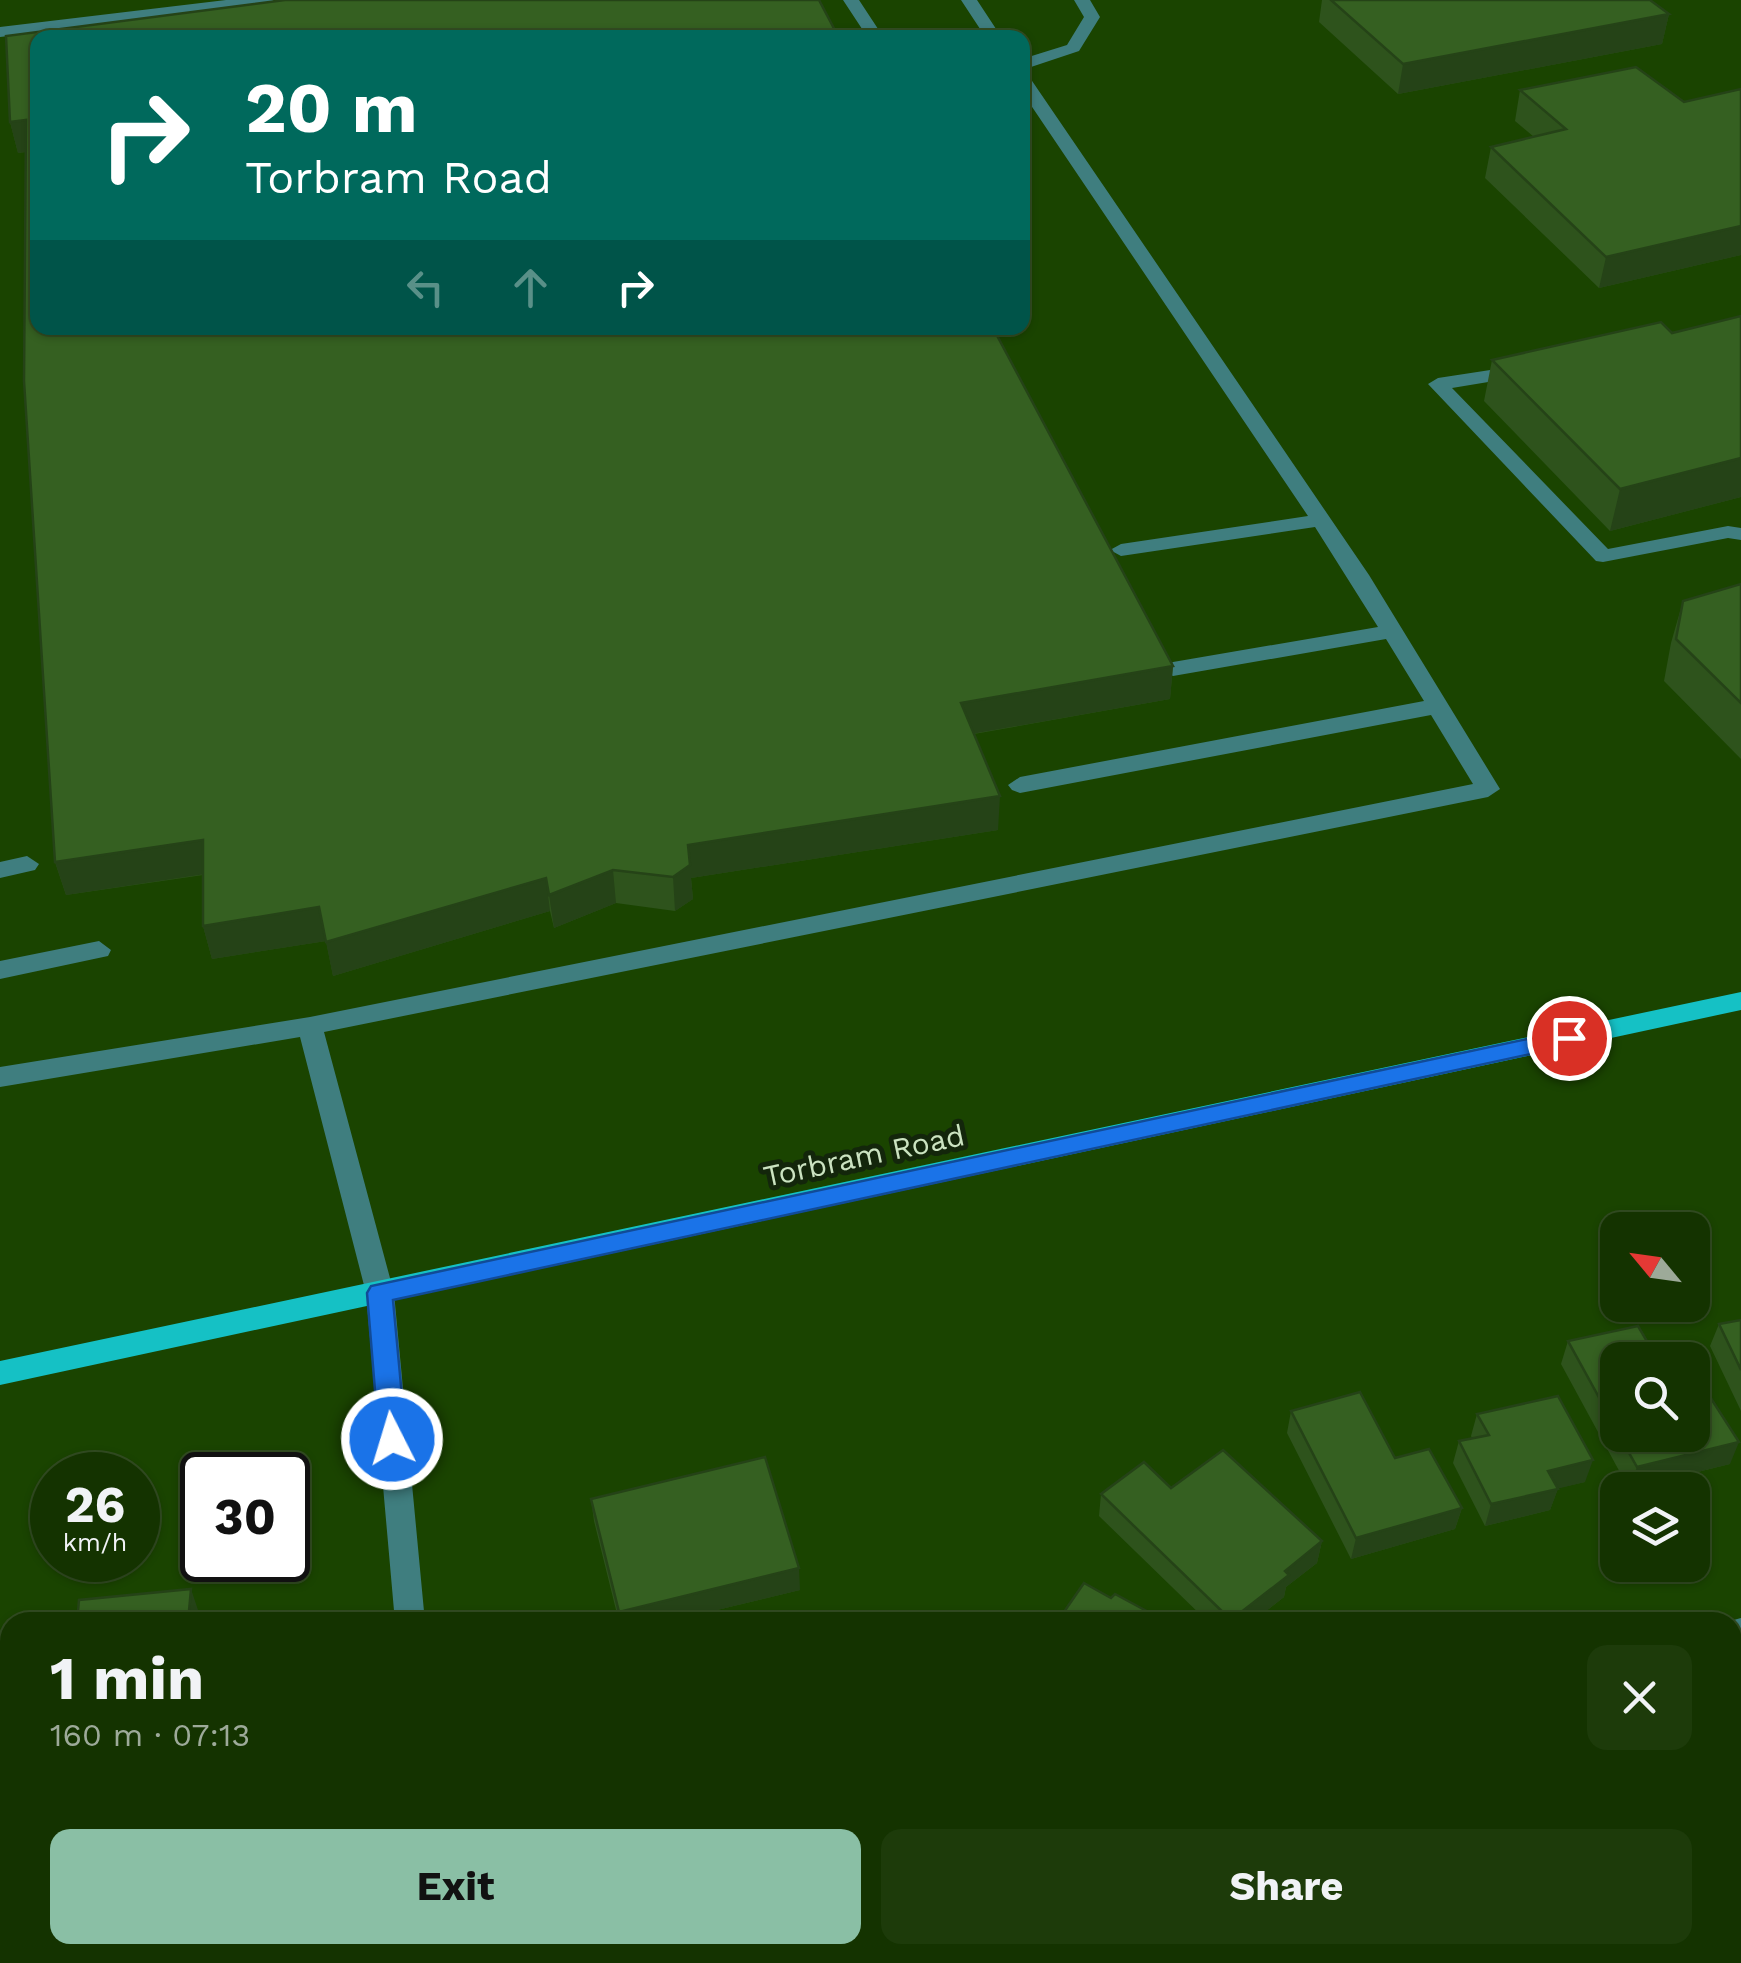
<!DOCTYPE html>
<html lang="en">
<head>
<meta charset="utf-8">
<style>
	body { margin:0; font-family:"Work Sans",sans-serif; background:#1d3b0a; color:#f1f3f6; height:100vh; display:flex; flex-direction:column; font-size:38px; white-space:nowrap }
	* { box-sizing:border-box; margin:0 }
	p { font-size:32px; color:#9daa99 }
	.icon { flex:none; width:55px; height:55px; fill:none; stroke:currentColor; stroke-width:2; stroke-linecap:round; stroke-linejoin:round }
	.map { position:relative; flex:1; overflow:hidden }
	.details { position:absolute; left:0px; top:1612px; width:1742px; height:352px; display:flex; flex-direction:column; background:#143300; border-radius:30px 30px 0 0; box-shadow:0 2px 8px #0004,0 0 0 2px #334e22 }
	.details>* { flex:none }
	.hud { position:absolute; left:30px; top:30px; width:1000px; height:305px; border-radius:20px; box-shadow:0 2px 8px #0004,0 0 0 2px #334e22; background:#00695c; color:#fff; overflow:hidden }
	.needle { width:65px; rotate:299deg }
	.fabs { position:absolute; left:1600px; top:1212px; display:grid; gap:20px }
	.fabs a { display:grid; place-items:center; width:110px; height:110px; border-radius:20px; background:#143300; box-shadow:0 2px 8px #0004,0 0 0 2px #334e22; font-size:50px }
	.speed { position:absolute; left:30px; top:1452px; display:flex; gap:20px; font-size:50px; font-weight:700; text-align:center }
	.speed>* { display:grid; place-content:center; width:130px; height:130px; border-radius:50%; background:#143300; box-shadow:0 2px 8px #0004,0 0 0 2px #334e22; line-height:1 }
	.speed small { font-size:25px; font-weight:400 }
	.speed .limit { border:5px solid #111; border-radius:15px; background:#fff; color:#111 }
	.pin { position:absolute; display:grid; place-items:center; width:85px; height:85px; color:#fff; margin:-42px; border:5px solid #fff; border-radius:50%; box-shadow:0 2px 10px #0007 }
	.me { position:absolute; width:110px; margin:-55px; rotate:355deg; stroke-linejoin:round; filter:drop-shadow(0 0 8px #0008) }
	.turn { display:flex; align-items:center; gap:35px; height:210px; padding:0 50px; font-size:45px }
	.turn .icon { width:130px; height:130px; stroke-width:2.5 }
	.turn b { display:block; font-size:70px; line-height:85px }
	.lanes { display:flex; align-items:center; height:95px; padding:0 50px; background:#0003; justify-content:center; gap:50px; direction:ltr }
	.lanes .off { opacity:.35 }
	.round { display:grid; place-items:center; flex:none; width:105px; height:105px; border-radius:20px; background:#1d3b0a }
	.overview { display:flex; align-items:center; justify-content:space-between; height:170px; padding:0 50px }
	h1 { font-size:60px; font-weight:700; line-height:75px }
	.cta { display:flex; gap:20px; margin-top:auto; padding:20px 50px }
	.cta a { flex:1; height:115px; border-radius:20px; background:#8abfa5; color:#111; font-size:40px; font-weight:700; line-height:115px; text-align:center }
	.cta a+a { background:#1d3b0a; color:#f1f3f6 }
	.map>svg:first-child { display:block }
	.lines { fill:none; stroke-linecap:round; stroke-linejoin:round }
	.minor { fill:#3f7e7f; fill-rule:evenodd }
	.major { fill:#15c1c5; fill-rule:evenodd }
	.wall { fill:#2e531c }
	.shaded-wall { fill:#254317 }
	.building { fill:#356021; stroke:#254317; stroke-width:2.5 }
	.route { fill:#1a73e8; stroke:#114b97; stroke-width:2.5 }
	.labels { text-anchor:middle; stroke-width:10; stroke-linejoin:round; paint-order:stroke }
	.street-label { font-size:30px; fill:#cbe3c1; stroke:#13260b }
</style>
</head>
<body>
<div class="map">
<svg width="1741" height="1963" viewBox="0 0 1741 1963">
	<rect width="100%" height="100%" fill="#1a4400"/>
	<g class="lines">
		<!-- minor -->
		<path class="minor" d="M226 0H274L266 5 0 37V27Z
			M843 0H859L884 38H868Z
			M961 0H977L1002 38H986Z
			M1074 0H1090L1100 17 1079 51 1022 70V59L1067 45 1084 17Z
			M1022 74 1028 75 1369 575 1500 789 1488 797 324 1032 394 1293 425 1622H395L366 1293 300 1037 0 1087V1067L310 1017 1473 784 1431 715 1020 793 1012 790 1008 785 1020 777 1424 701 1386 639 1173 676 1162 669 1173 662 1378 627 1315 527 1121 556 1110 550 1121 544 1308 516 1022 92Z
			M1523 365 1530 367V375L1452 388 1608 549 1728 526 1741 528V540L1728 538 1603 562 1596 561 1428 384 1438 378Z
			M27 856 39 864 35 870 0 878V862Z
			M99 941 111 950 108 956 0 979V961Z
			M1741 1618V1646L1732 1648V1622H1726Z
			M334 1955H368L366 1963H332Z
			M1353 1955H1387L1388 1963H1354Z"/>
		<!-- major -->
		<path class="major" d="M1741 992V1010L0 1385V1361Z"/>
	</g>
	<!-- wall -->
	<path class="wall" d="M1322 0H1650L1669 14 1662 44 1398 94 1319 22Z
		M1741 89V255L1599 288 1485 178 1491 147 1534 137 1515 121 1520 90 1684 102Z
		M10 122 1173 666 1170 699 974 734 998 830 691 878 693 899 675 911 616 903 554 928 550 911 333 976 326 941 212 959 203 926V875L66 895 55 862 26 152 18 153Z
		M1741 316V497L1610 531 1484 401 1492 360 1672 333Z
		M1741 584V759L1664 681 1671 643 1683 601Z
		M1741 1320V1411L1710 1346 1719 1324Z
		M1568 1341 1618 1360V1435H1692L1730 1464 1629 1489 1561 1364Z
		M1291 1411 1395 1458 1462 1508 1455 1529 1351 1559 1287 1433Z
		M1477 1414 1585 1482 1558 1488 1550 1510 1485 1526 1453 1463 1459 1441 1472 1438 1471 1436Z
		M1171 1488 1322 1541 1317 1563 1286 1587 1284 1597 1252 1622H1208L1099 1516 1101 1494Z
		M591 1499 800 1590 667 1622H619L594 1521Z
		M42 1955H155L152 1963Z"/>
	<!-- shaded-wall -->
	<path class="shaded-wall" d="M1669 14 1662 44 1398 94 1403 64Z
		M26 120 34 151 18 153 10 122Z
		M1741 226V255L1599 288 1606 257Z
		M1741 458V497L1610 531 1620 489Z
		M1173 666 1170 699 960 736 961 703Z
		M1000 796 998 830 691 878 693 899 675 911 673 877 688 845Z
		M203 840 212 873 66 895 55 862Z
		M613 870 616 903 554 928 549 895Z
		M546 878 550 911 333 976 326 942Z
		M319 907 326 941 212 959 203 926Z
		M1739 1442 1730 1464 1629 1489 1637 1467Z
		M1593 1460 1585 1482 1540 1493 1548 1471Z
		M1558 1489 1550 1510 1485 1526 1491 1504Z
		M1462 1508 1455 1529 1351 1559 1356 1538Z
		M1322 1541 1317 1563 1286 1587 1284 1597 1252 1622H1231L1285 1571Z
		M799 1568 800 1590 667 1622H621L619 1612Z
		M191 1589 198 1610 197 1622H188Z
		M1741 1900V1917L1732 1919V1902Z
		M111 1955H121L123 1963H108Z
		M1585 1955H1602L1583 1960Z"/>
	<!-- building -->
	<path class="building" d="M285 0H819L839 38H38V328H993L1173 666 961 703 1000 796 688 845 690 865 673 877 613 870 549 895 546 878 326 942 319 907 203 926V840L55 862 24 381 26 120 10 122 6 36Z
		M1331 0H1650L1669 14 1403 64Z
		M1636 67 1684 102 1741 89V226L1606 257 1491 147 1566 129 1520 90Z
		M1741 316V458L1620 489 1492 360 1661 322 1672 333Z
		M1741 584V703L1676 639 1683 601Z
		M1741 1320V1370L1719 1324Z
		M1638 1326 1658 1360H1618V1432L1568 1341Z
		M1703 1386 1739 1442 1637 1467 1619 1435H1692V1388Z
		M1360 1392 1395 1458 1429 1449 1462 1508 1356 1538 1291 1411Z
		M1558 1396 1593 1460 1548 1471 1558 1489 1491 1504 1459 1441 1489 1435 1477 1414Z
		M1223 1450 1322 1541 1285 1571 1289 1575 1231 1620 1101 1494 1144 1462 1171 1488Z
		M765 1457 799 1568 619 1612 591 1499Z
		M1084 1583 1111 1598 1115 1594 1167 1622H1057Z
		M191 1589 188 1622H77L79 1600Z
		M1732 1812 1741 1827V1900L1732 1902Z
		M42 1955H111L108 1963H39Z
		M567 1955H687L689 1963H569Z
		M1080 1955H1167V1963H1079Z"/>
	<!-- route -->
	<path class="route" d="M1569 1030 1577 1032 1581 1038 1577 1044 393 1300 406 1439 402 1447 392 1450 383 1447 379 1439 367 1293 371 1286Z"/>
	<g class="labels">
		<!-- street labels -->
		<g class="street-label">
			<text transform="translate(864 1156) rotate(-12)" y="10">Torbram Road</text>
		</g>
	</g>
</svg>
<div class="fabs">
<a><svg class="needle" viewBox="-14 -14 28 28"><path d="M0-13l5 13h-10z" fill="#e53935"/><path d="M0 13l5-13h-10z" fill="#9daa99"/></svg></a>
<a><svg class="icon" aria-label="search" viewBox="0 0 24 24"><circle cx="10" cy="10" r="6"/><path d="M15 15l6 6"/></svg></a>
<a><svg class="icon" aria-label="layers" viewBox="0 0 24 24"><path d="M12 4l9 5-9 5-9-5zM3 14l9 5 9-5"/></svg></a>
</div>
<div class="speed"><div>26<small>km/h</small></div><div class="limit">30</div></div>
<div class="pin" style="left:1569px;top:1038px;background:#d93025"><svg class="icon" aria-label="arrive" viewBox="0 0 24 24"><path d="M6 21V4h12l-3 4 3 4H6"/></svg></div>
<svg class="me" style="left:392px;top:1439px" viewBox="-20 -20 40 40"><circle r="17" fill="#1a73e8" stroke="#fff" stroke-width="3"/><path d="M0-11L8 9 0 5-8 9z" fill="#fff"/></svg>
<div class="hud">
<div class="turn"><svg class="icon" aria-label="right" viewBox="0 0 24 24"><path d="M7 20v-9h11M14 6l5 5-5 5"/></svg><div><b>20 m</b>Torbram Road</div></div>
<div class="lanes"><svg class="icon off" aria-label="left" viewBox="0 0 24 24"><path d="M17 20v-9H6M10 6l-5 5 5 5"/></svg><svg class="icon off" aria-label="ahead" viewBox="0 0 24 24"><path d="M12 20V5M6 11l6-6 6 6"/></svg><svg class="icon" aria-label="right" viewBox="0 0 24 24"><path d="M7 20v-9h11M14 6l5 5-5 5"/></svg></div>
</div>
<section class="details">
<div class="overview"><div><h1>1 min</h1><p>160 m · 07:13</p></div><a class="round"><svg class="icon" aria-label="close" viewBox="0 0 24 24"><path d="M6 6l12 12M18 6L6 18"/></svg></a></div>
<div class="cta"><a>Exit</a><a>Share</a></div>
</section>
</div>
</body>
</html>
